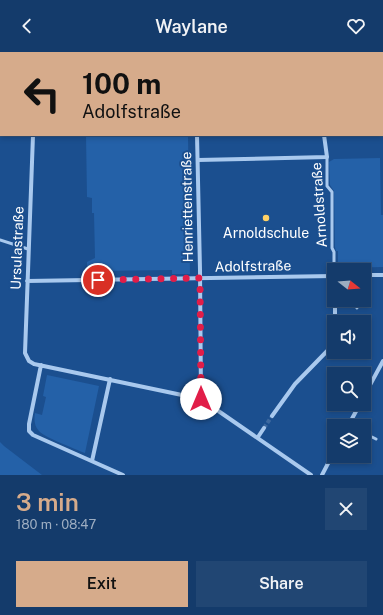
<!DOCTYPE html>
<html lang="en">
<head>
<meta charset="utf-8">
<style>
	body { margin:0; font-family:"Public Sans",sans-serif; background:#214673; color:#f1f3f6; height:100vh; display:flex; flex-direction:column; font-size:15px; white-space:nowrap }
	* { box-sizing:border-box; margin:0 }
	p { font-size:13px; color:#9dadc1 }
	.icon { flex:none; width:22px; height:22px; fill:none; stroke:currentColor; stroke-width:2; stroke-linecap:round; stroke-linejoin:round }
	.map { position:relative; height:423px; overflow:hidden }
	.side { display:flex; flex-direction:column; background:#143b6b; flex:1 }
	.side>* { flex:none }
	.top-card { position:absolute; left:0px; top:0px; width:383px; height:84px; box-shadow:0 2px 6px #0003,0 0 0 1px #33557e; background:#d6ab8b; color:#111; overflow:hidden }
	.needle { width:26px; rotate:107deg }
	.tools { position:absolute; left:327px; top:211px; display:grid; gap:8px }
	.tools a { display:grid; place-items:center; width:44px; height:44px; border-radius:0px; background:#143b6b; box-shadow:0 2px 6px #0003,0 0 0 1px #33557e; font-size:20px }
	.pin { position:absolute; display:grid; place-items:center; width:34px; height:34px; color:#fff; margin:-17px; border:2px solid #fff; border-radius:50%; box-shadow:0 1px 4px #0007 }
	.me { position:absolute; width:44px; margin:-22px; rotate:0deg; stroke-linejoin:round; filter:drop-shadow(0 0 3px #0008) }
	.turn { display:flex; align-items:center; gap:14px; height:84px; padding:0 16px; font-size:18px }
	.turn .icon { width:52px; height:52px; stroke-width:2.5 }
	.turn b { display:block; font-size:28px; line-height:34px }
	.round { display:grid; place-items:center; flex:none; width:42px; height:42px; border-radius:0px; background:#214673 }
	.summary { display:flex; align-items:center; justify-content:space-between; height:68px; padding:0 16px }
	h1 { font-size:24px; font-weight:600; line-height:30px; color:#d6ab8b }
	.action { display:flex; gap:8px; margin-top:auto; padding:8px 16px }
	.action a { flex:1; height:46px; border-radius:0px; background:#d6ab8b; color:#111; font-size:16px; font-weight:600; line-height:46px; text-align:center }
	.action a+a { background:#214673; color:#f1f3f6 }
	header { display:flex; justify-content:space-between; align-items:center; height:52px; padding:0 16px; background:#143b6b; font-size:18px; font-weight:600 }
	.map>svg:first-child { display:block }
	.green { fill:#2461a8 }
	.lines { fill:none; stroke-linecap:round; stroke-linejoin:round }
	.street-tunnel { stroke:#3d69a0; stroke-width:4; stroke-dasharray:4 2; stroke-linecap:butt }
	.lane { stroke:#a9c9ee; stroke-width:3 }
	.street { stroke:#a9c9ee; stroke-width:4 }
	.route { stroke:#e11d48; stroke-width:7; stroke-dasharray:0 12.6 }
	.poi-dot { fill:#ffd166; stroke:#1b4f8f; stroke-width:1.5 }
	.labels { text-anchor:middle; stroke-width:4; stroke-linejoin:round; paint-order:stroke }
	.street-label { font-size:14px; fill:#fff; stroke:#1b4f8f }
	.poi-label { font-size:14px; fill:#fff; stroke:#1b4f8f }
</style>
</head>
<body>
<header><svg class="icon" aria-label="back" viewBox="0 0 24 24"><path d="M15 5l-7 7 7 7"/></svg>Waylane<svg class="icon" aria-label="heart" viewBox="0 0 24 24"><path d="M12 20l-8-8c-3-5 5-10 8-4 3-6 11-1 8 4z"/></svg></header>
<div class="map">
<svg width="383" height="423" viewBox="0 0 383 423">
	<rect width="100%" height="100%" fill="#1b4f8f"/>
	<!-- green -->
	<path class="green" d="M86 83H188L190 222H172V218L95 219V225H90L87 222V210L95 206 94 161H92V146L87 145Z
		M380 106 381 163H383V215L340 216 338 214V199H336L335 195 334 139 330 133 329 110 334 107Z
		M47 323 99 334 85 401C75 397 44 385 39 379 34 374 34 367 35 361L42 363 46 345 43 344Z
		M0 390 4 394 42 423H0Z"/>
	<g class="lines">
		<!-- street-tunnel -->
		<path class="street-tunnel" d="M264 376 272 364"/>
		<!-- lane -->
		<path class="lane" d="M327 105V134L332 140V196L334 200V222
			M0 188 28 197
			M357 256 359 248
			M372 385 376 387"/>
		<!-- street -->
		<path class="street" d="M27 0V1
			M193 0V1
			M315 0V1
			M218 1 224 0
			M33 83 25 301 29 309 34 312 201 347 311 423
			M197 83 200 218 201 347
			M198 108 327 105 324 83
			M364 223H383
			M27 229 334 224
			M335 248V270
			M41 313 29 372V379L33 383 123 423
			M364 344 383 309
			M272 364 295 332 331 295 334 289
			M348 374 360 352
			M258 385 264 376
			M92 409 110 327
			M322 423 334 400"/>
	</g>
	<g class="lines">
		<!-- route -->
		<path class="route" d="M98 228 200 226 201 347"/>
	</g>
	<!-- markers -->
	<circle class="poi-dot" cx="266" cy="166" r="4"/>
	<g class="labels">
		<!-- street labels -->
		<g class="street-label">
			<text transform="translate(319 153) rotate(-94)" y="5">Arnoldstraße</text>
			<text transform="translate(187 155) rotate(-91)" y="5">Henriettenstraße</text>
			<text transform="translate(17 196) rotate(-88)" y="5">Ursulastraße</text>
			<text transform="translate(253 214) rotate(-1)" y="5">Adolfstraße</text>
		</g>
		<!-- poi labels -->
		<g class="poi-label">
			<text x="266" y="186">Arnoldschule</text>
		</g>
	</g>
</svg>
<div class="tools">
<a><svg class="needle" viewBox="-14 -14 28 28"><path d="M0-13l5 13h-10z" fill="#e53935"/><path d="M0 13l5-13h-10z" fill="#9dadc1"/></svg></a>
<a><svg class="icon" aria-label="sound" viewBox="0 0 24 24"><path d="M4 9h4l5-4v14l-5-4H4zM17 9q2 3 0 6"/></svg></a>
<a><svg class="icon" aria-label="search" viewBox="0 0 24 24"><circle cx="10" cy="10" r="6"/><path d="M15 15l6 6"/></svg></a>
<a><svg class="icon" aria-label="layers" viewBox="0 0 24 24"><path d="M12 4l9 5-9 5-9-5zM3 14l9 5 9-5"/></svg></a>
</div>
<div class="pin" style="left:98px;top:228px;background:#d93025"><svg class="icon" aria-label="arrive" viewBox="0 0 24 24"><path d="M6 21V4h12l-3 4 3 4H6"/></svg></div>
<svg class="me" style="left:201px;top:347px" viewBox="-20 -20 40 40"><circle r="19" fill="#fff"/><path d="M0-13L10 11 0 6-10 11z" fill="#e11d48"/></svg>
<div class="top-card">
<div class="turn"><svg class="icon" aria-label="left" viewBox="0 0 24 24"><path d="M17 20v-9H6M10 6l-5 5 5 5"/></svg><div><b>100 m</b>Adolfstraße</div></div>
</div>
</div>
<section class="side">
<div class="summary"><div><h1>3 min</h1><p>180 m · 08:47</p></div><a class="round"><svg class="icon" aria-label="close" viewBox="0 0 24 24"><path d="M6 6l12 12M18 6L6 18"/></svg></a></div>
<div class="action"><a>Exit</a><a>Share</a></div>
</section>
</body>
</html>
